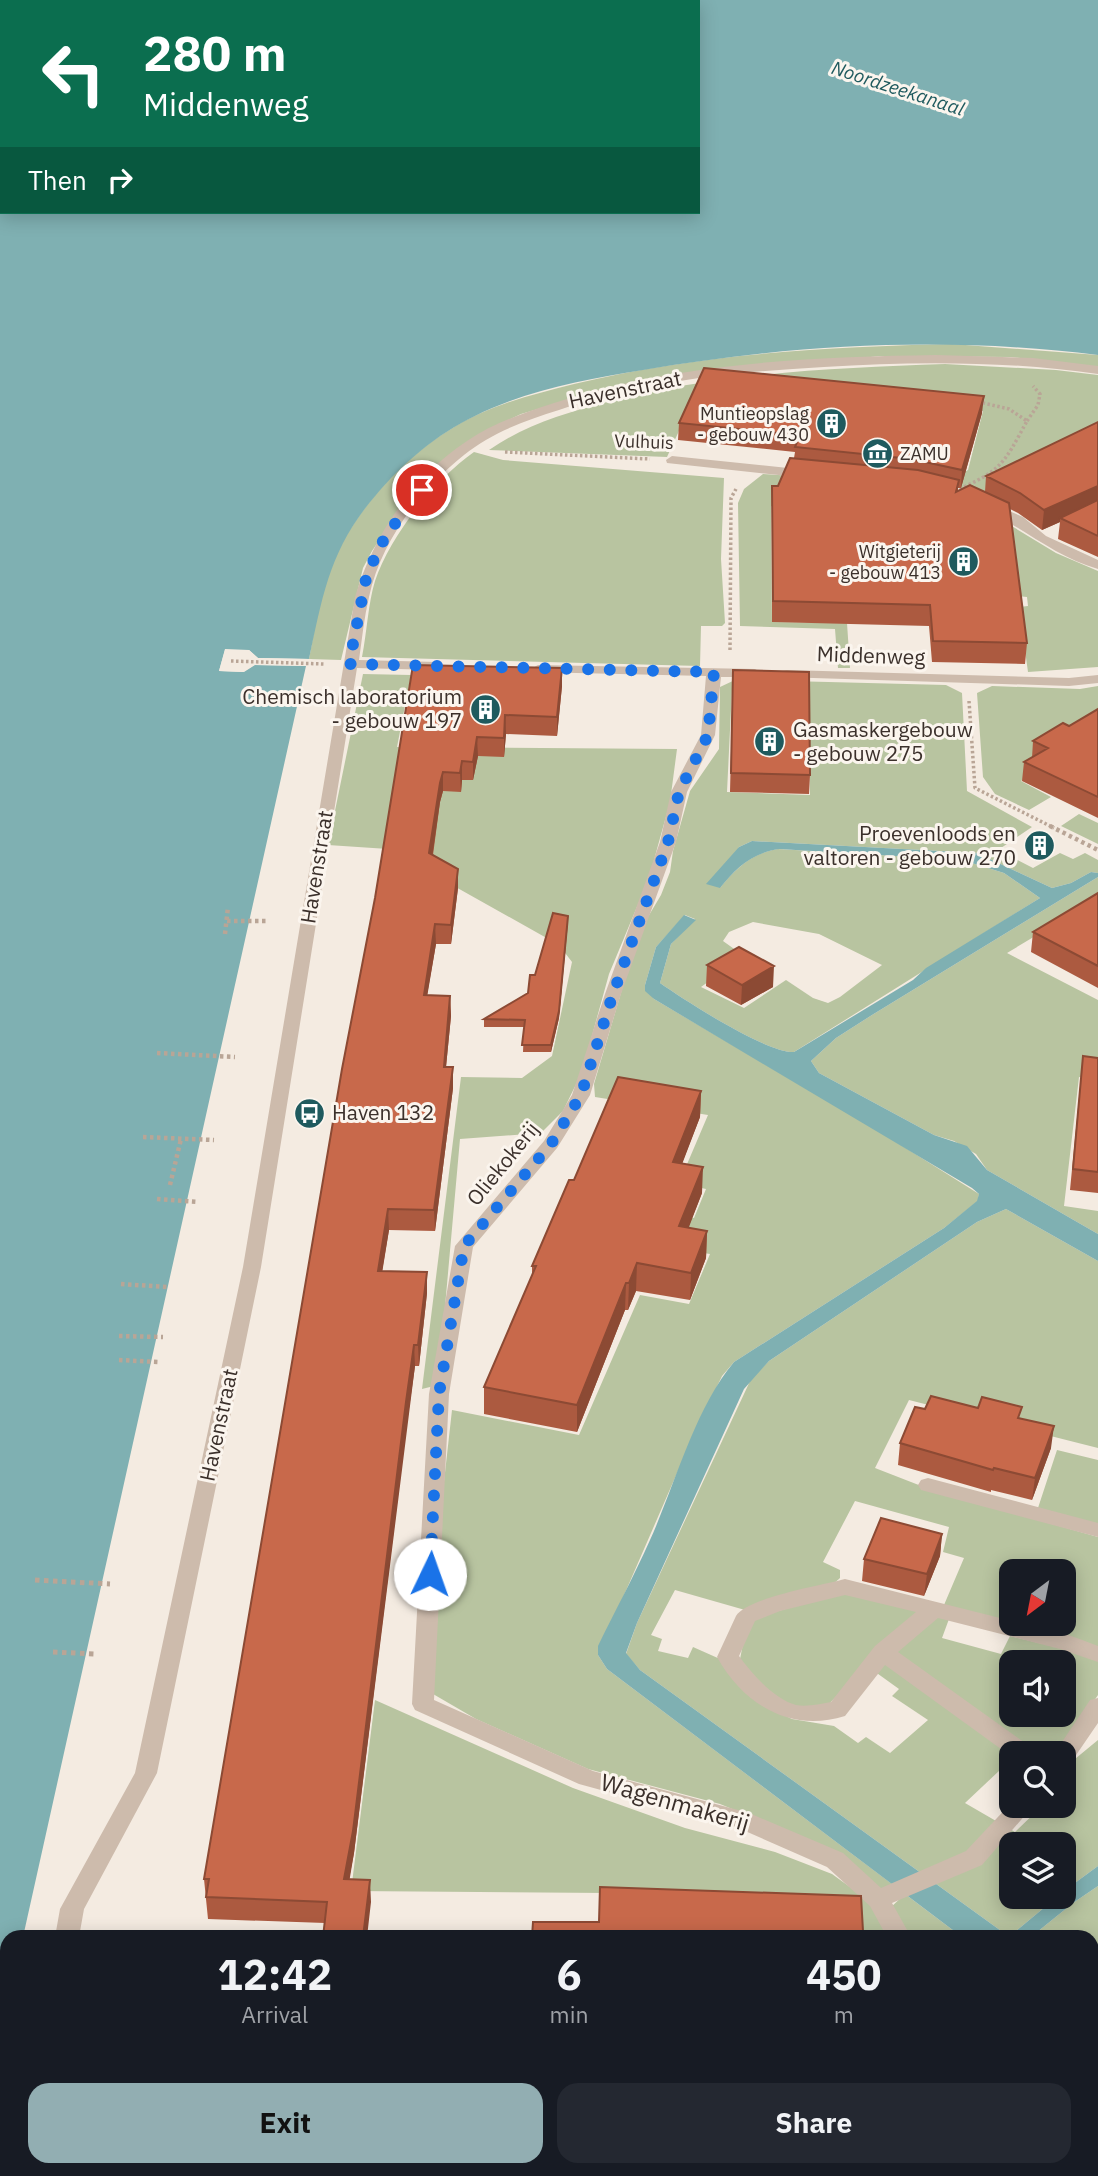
<!DOCTYPE html>
<html lang="en">
<head>
<meta charset="utf-8">
<style>
	body { margin:0; font-family:"IBM Plex Sans",sans-serif; background:#242831; color:#f1f3f6; height:100vh; display:flex; flex-direction:column; font-size:26px; white-space:nowrap }
	* { box-sizing:border-box; margin:0 }
	p { font-size:23px; color:#9ea1a6 }
	.icon { flex:none; width:38px; height:38px; fill:none; stroke:currentColor; stroke-width:2; stroke-linecap:round; stroke-linejoin:round }
	.map { position:relative; flex:1; overflow:hidden }
	.details { position:absolute; left:0px; top:1930px; width:1099px; height:247px; display:flex; flex-direction:column; background:#171b24; border-radius:21px 21px 0 0; box-shadow:0 4px 18px #0003 }
	.details>* { flex:none }
	.guide { position:absolute; left:0px; top:0px; width:700px; height:214px; box-shadow:0 4px 18px #0003; background:#0b6e4f; color:#fff; overflow:hidden }
	.needle { width:46px; rotate:212deg }
	.controls { position:absolute; left:999px; top:1559px; display:grid; gap:14px }
	.controls a { display:grid; place-items:center; width:77px; height:77px; border-radius:14px; background:#171b24; box-shadow:0 4px 18px #0003; font-size:35px }
	.pin { position:absolute; display:grid; place-items:center; width:60px; height:60px; color:#fff; margin:-30px; border:4px solid #fff; border-radius:50%; box-shadow:0 2px 7px #0007 }
	.me { position:absolute; width:77px; margin:-38px; rotate:3deg; stroke-linejoin:round; filter:drop-shadow(0 0 5px #0008) }
	.turn { display:flex; align-items:center; gap:24px; height:147px; padding:0 28px; font-size:32px }
	.turn .icon { width:91px; height:91px; stroke-width:2.5 }
	.turn b { display:block; font-size:49px; line-height:60px }
	.then { display:flex; align-items:center; height:66px; padding:0 28px; background:#0003; gap:14px; font-size:26px }
	.eta { display:flex; justify-content:space-evenly; align-items:center; height:119px; text-align:center }
	.eta b { font-size:42px; font-weight:700; line-height:49px }
	.cta { display:flex; gap:14px; margin-top:auto; padding:14px 28px }
	.cta a { flex:1; height:80px; border-radius:21px; background:#92aeb2; color:#111; font-size:28px; font-weight:700; line-height:80px; text-align:center }
	.cta a+a { background:#242831; color:#f1f3f6 }
	.map>svg:first-child { display:block }
	.green { fill:#b8c4a0; fill-rule:evenodd }
	.water { fill:#7fb0b2 }
	.pier { fill:#f4ebe1 }
	.lines { fill:none; stroke-linecap:round; stroke-linejoin:round }
	.path-far2 { stroke:#b9a596; stroke-width:3.5; stroke-dasharray:2.5 2.5; stroke-linecap:butt }
	.path-far1 { stroke:#b9a596; stroke-width:4.5; stroke-dasharray:3.5 3.5; stroke-linecap:butt }
	.path { stroke:#b9a596; stroke-width:5; stroke-dasharray:4.5 4.5; stroke-linecap:butt }
	.minor { fill:#cdbbac; fill-rule:evenodd }
	.wall { fill:#ac5a40 }
	.shaded-wall { fill:#8c4a34 }
	.building { fill:#c8694b; stroke:#8c4a34; stroke-width:2 }
	.route { stroke:#1a73e8; stroke-width:12; stroke-dasharray:0 21.6 }
	.labels { text-anchor:middle; stroke-width:6; stroke-linejoin:round; paint-order:stroke }
	.far-poi-label { font-size:18px; fill:#3b302b; stroke:#fbf5ee; text-anchor:end }
	.far-street-label { font-size:18px; fill:#3b302b; stroke:#fbf5ee }
	.far-water-label { font-size:19px; font-style:italic; fill:#1f5a5e; stroke:#fbf5ee }
	.street-label { font-size:21px; fill:#3b302b; stroke:#fbf5ee }
	.poi-label { font-size:21px; fill:#3b302b; stroke:#fbf5ee; text-anchor:end }
	.near-street-label { font-size:24px; fill:#3b302b; stroke:#fbf5ee }
</style>
</head>
<body>
<div class="map">
<svg width="1098" height="2176" viewBox="0 0 1098 2176">
	<rect width="100%" height="100%" fill="#f4ebe1"/>
	<!-- green -->
	<path class="green" d="M952 344 1098 355V367L1011 357 879 356 610 388 521 414 488 430 401 508 372 551 363 568 341 660 309 659C316 624 320 584 337 552 362 504 404 457 451 429 489 405 531 395 574 384 698 354 825 347 952 344Z
		M945 364 1056 370 1098 375V438L981 497 944 482 968 470 983 411 700 385 667 457 489 450C525 425 565 413 607 402 718 373 831 368 945 364Z
		M474 452 503 460 724 478 721 559 725 623 722 626H701L700 666 362 657C367 632 368 604 375 581 390 536 435 479 474 452Z
		M763 474 793 476 1010 525 1056 553 1098 571V667L1028 672 1019 607 1028 606 1027 597 1017 596 771 506 772 622 847 623 850 668H838L835 629 740 626 738 503 744 489Z
		M363 674 411 675 397 747 677 749 670 802 649 878 609 974 582 1072 563 1111 541 1133 460 1139 438 1385 422 1389 461 1077 522 1078 552 1056 572 962 559 945 388 849 328 845Z
		M737 679 758 689H732L727 792 810 795 808 691 789 681 946 685 962 693 967 791 1032 827 998 850 1033 868 1060 853 1073 859 1085 853 1098 860V873L1091 872 1071 883 1052 888 977 853 752 841 739 847 720 888C736 868 752 853 778 849L962 860 1004 873 1040 898 794 1052C766 1053 686 1001 660 983L671 944 695 919 685 915 656 947 645 985 654 999 877 1130 979 1194 978 1201 944 1228 734 1362 722 1376 694 1434 598 1655 607 1669 892 1884 876 1892 830 1849 720 1804 588 1769 476 1719 421 1687 452 1410 579 1435 640 1295 689 1304 710 1254 658 1246 668 1215 694 1218 706 1189 679 1183 708 1115 595 1097 594 1084 639 932 661 895 670 872 673 851 690 791 719 749 720 687ZM753 922 819 934 882 965 840 997 828 1003 813 998 786 980 744 1008 701 987 744 956 723 941 729 932Z
		M992 686 1080 689 1098 686V727L1021 781 1051 797 1029 810 995 794 983 777 977 693Z
		M1079 814 1098 823V844L1061 826Z
		M1098 877V908L1067 917 1007 953 1098 1000V1079L1079 1077 1064 1206 1098 1211V1234L987 1170 976 1154 954 1141 934 1135 819 1073 811 1061 836 1038 872 1015Z
		M1006 1209 1098 1261V1448L909 1400 875 1468 929 1489 1098 1537V1650L944 1605 964 1558 943 1552 949 1527 855 1501 823 1562 840 1570V1578L830 1587 745 1610 675 1590 651 1635 662 1639 658 1651 688 1658 693 1647 720 1659 772 1709 792 1719 834 1726 858 1743 866 1737 890 1753 928 1720 892 1696 899 1689 874 1671 886 1656 1012 1754 1011 1778 1000 1770 965 1803 1015 1832 1042 1806H1064V1768L1098 1740V1866L1064 1891V1844H1012V1897H1057L1016 1931 1004 1933 640 1670 626 1654 637 1623 751 1379 769 1361 977 1222ZM1012 1572H1064V1624H1012Z
		M1057 1450 1098 1460V1526L1037 1511Z
		M843 1593 920 1609 826 1707 791 1708 746 1672 740 1659 746 1629 757 1617Z
		M935 1612 949 1619 942 1638 1001 1654 1010 1636 1098 1657V1695L1058 1753H1032L894 1653ZM1012 1662H1064V1715H1012Z
		M375 1700 573 1788 685 1828 775 1852 832 1874 872 1903 892 1935H848L608 1893 351 1891Z
		M1098 1886V2004L1092 1999V1937H1031L1073 1903Z
		M905 1894 962 1937H908L890 1908Z
		M1092 2035 1098 2040V2176H1051L1048 2170H1092Z
		M53 2170H137L136 2176H52Z"/>
	<!-- water -->
	<path class="water" d="M0 0H1098V355C947 336 793 344 643 370 587 379 527 390 475 416 437 434 403 463 376 495 330 548 323 594 309 659L258 658 249 650H225L219 671 243 672 254 665 306 666 23 1937H7V2012L0 2043V109L2 108V212H698V2H2V6Z
		M752 841 977 853 1052 888 1071 883 1091 872 1098 873V877L872 1015 836 1038 811 1061 819 1073 934 1135 967 1146 987 1170 1098 1234V1261L1006 1209 977 1222 769 1361 744 1389 637 1623 626 1653 640 1670 1004 1933 1016 1931 1057 1897H1064V1891L1098 1866V1886L1073 1903 1031 1937H962L607 1669 598 1655V1646C615 1611 634 1576 650 1540 675 1485 695 1408 734 1362L944 1228 977 1201 979 1194 972 1188 654 999 645 991V985L656 947 684 915 696 920 671 944 660 983C686 1001 766 1053 794 1052L913 980 926 968 1040 898 1004 873 962 860 779 849C752 853 736 868 720 888L706 884 739 847Z"/>
	<!-- pier -->
	<path class="pier" d="M225 649 249 650 258 658 312 659 309 663 285 662 306 663 310 666 255 665 244 672 219 671Z"/>
	<g class="lines">
		<!-- path-far2 -->
		<path class="path-far2" d="M1027 421 1038 405 1040 394 1033 386
			M505 452 650 459
			M955 491C1002 470 1003 465 1027 421L1009 409 979 402
			M730 650 731 498 736 489
			M231 661 324 664
			M969 701 975 788 1054 828"/>
		<!-- path-far1 -->
		<path class="path-far1" d="M1050 826 1098 850
			M227 921H266
			M225 934 228 907
			M157 1053 235 1057
			M143 1137 214 1140
			M170 1185 181 1139
			M157 1199 198 1202
			M121 1284 167 1287
			M119 1336 163 1337
			M119 1360 158 1362"/>
		<!-- path -->
		<path class="path" d="M35 1580 110 1584
			M53 1652 96 1654"/>
		<!-- minor -->
		<path class="minor" d="M0 56H2L0 65Z
			M936 355 1033 358 1098 366V374C1007 361 916 361 824 367 734 372 645 381 559 410 526 420 491 433 464 455 420 490 381 541 369 597 364 618 362 639 359 660L437 662 444 666 437 670 357 668 261 1267 157 1773 84 1909 79 1937H55L60 1909 135 1773 243 1267 355 597C373 536 413 476 467 441 493 423 524 413 554 403 676 363 808 357 936 355Z
			M672 456 807 470 814 474 807 478 667 463 666 460Z
			M988 502 1023 517 1046 536 1098 560V569C1055 557 1023 527 983 509V503Z
			M538 665 755 669 762 673 755 677H721L715 735 687 792 676 842 621 994 590 1095 557 1148 473 1247 449 1394 434 1700 593 1771 749 1813 843 1853 881 1888 966 1851 1012 1802V1806H1033L982 1865 892 1903 911 1937H887L870 1906 827 1867 736 1827 579 1784 415 1710 412 1704 429 1394 455 1246 544 1141 572 1095 605 994 660 842 671 792 701 735 706 676 533 672 531 669Z
			M787 670 1069 678 1098 675V683L1069 686 782 677 780 674 782 671Z
			M928 1478 1098 1523V1537L921 1490 918 1485 921 1480Z
			M845 1579 1012 1621V1624C1041 1624 1071 1636 1098 1646V1662L1060 1649 938 1618 898 1652 1032 1748 1035 1754H1012V1757L885 1665 845 1716C790 1733 744 1705 717 1657L736 1616C746 1598 823 1585 845 1579ZM845 1595 916 1612 875 1646 831 1702C820 1704 807 1707 796 1705 774 1699 752 1674 739 1656L755 1621 780 1611Z
			M1098 1698V1723L1072 1761 1064 1764V1754H1054L1090 1700Z
			M12 2170H38L37 2176H11Z
			M977 2170H1003L1006 2176H980Z"/>
	</g>
	<!-- wall -->
	<path class="wall" d="M982 413 961 488H958V491L985 492 986 476 1098 422V557L1058 539 1060 522 1042 530 1018 513 1010 509 1027 643 1025 664 932 662 929 626 772 622V486H778L794 458 795 452 678 440 679 423Z
		M413 665 562 686 557 736 506 734 504 757 478 756 473 780H462L461 792 443 791 440 802 433 855 458 869V888L451 944H436L427 995 450 996 451 1016 446 1067 453 1088 435 1231 389 1230 382 1271 427 1272V1293L419 1366H415L407 1423 354 1853 349 1879 371 1902 325 1923 208 1919 204 1879 375 898Z
		M733 670 810 775 809 794 730 792Z
		M1098 709V818L1022 781 1024 762 1032 758 1033 741 1069 726Z
		M1098 893V988L1031 952 1033 932Z
		M568 923 559 1018 551 1052H523L524 1027H484V1019L528 993 535 975Z
		M707 965 773 987 741 1005 706 986Z
		M1083 1056 1098 1058V1193L1070 1190Z
		M701 1091 700 1117 682 1163 702 1193 688 1228 707 1231 706 1258 690 1300 636 1291 628 1310H625L577 1432 484 1414V1387L532 1276V1266L574 1180Z
		M925 1409 1021 1418 1051 1448 1032 1500 991 1490V1492L898 1465 900 1443Z
		M942 1534 940 1556 924 1596 862 1581 864 1559Z
		M515 2170V2176H425Z"/>
	<!-- shaded-wall -->
	<path class="shaded-wall" d="M984 396 982 413 961 488 962 470Z
		M1098 486V505L1060 518V522L1042 530 1044 510Z
		M562 668V686L557 736V717Z
		M505 715 506 734 504 757V738Z
		M477 737 478 756 473 780V762Z
		M462 761V780L461 792 460 773Z
		M443 772V791L440 802 430 872 429 853 440 783Z
		M458 869V888L451 944V925Z
		M568 916 559 1018 551 1052V1045Z
		M435 924 436 944 424 1015V995Z
		M774 966 773 987 741 1005 742 985Z
		M450 996 451 1016 444 1087V1067Z
		M453 1067V1088L435 1231 434 1210Z
		M701 1091 700 1117 673 1188V1162Z
		M703 1167 702 1193 679 1253V1226Z
		M388 1209 389 1230 379 1292 378 1271Z
		M707 1231 706 1258 690 1300 691 1273Z
		M637 1263 636 1291 628 1310 629 1283Z
		M427 1272V1293L419 1366 418 1345Z
		M626 1283 625 1310 577 1432V1405Z
		M414 1345 415 1366 354 1853 346 1901 344 1879Z
		M1054 1426 1051 1448 1032 1500 1035 1478Z
		M942 1534 940 1556 924 1596 927 1574Z
		M370 1880 371 1902 367 1937H363Z"/>
	<!-- building -->
	<path class="building" d="M704 368 984 396 962 470 911 459 795 447 800 435 679 423Z
		M1098 422V486L1044 510 1020 493 986 476Z
		M790 458 918 470 959 480 956 492 970 485 1009 503 1027 643 933 641 930 605 773 601 772 486H778Z
		M1098 500V536L1060 518Z
		M413 665 562 668 557 717 505 715 504 738 477 737 473 762 462 761 460 773 443 772 440 783 429 853 458 869 451 925 435 924 424 995 450 996 444 1067H453L434 1210 388 1209 378 1271 427 1272 418 1345H414L406 1402 353 1831 344 1879 370 1880 363 1937H323L327 1902 206 1897 209 1879H204L342 1069 375 898Z
		M733 670 809 672 810 775 731 773Z
		M1098 709V797L1024 762 1048 748 1033 741 1063 723 1069 726Z
		M1098 893V966L1033 932Z
		M553 913 568 916 559 1011 551 1045H522L525 1020 484 1019 528 993 530 975H535Z
		M739 947 774 966 742 985 707 965Z
		M1083 1056 1098 1058V1172L1073 1169Z
		M618 1077 701 1091 673 1162 703 1167 679 1226 707 1231 691 1273 637 1263 629 1283H626L577 1405 484 1387 536 1266H532L569 1180H574Z
		M931 1396 978 1408 982 1397 1022 1407 1018 1418 1054 1426 1035 1478 994 1468 993 1470 900 1443 915 1407 925 1409Z
		M881 1518 942 1534 927 1574 864 1559Z
		M600 1887 861 1896 863 1931 885 1932V1937H532L533 1922H599Z
		M426 2170H514V2173L502 2172V2176H425Z
		M582 2170H887V2176H582Z"/>
	<g class="lines">
		<!-- route -->
		<path class="route" d="M422 490 386 535 367 574 349 664 714 672 708 735 679 792 668 842 613 994 581 1095 551 1144 464 1246 439 1394 430 1574"/>
	</g>
	<!-- icons -->
	<defs>
		<symbol id="building-disc" viewBox="-11 -11 22 22"><circle r="9.5" fill="#1f5a5e" stroke="#fbf5ee"/><path d="M-4-6H4V6H1V3H-1V6H-4ZM-2.5-4.3h1.7v1.8h-1.7ZM.8-4.3h1.7v1.8H.8ZM-2.5-1h1.7V.8h-1.7ZM.8-1h1.7V.8H.8Z" fill="#fff"/></symbol>
		<symbol id="museum-disc" viewBox="-11 -11 22 22"><circle r="9.5" fill="#1f5a5e" stroke="#fbf5ee"/><path d="M0-6L6-3V-2H-6V-3ZM-5-1h2V3h-2ZM-1-1h2V3h-2ZM3-1h2V3H3ZM-6 4H6V6H-6Z" fill="#fff"/></symbol>
		<symbol id="bus-disc" viewBox="-11 -11 22 22"><circle r="9.5" fill="#1f5a5e" stroke="#fbf5ee"/><path d="M-5-6H5V4H4V6H2V4H-2V6H-4V4H-5ZM-3.5-4V0h7V-4ZM-3.5 1.2v1.5H-2V1.2ZM2 1.2v1.5H3.5V1.2Z" fill="#fff"/></symbol>
	</defs>
	<g fill-rule="evenodd">
		<use href="#building-disc" x="814" y="406" width="35" height="35"/>
		<use href="#museum-disc" x="860" y="436" width="35" height="35"/>
		<use href="#building-disc" x="946" y="544" width="35" height="35"/>
		<use href="#building-disc" x="468" y="692" width="35" height="35"/>
		<use href="#building-disc" x="752" y="724" width="35" height="35"/>
		<use href="#building-disc" x="1022" y="828" width="35" height="35"/>
		<use href="#bus-disc" x="292" y="1096" width="35" height="35"/>
	</g>
	<g class="labels">
		<!-- far-poi labels -->
		<g class="far-poi-label">
			<text x="809" y="420">Muntieopslag<tspan x="809" dy="21">- gebouw 430</tspan></text>
			<text x="900" y="460" text-anchor="start">ZAMU</text>
			<text x="941" y="558">Witgieterij<tspan x="941" dy="21">- gebouw 413</tspan></text>
		</g>
		<!-- far-street labels -->
		<g class="far-street-label">
			<text transform="translate(644 442) rotate(2)" y="6">Vulhuis</text>
		</g>
		<!-- far-water labels -->
		<g class="far-water-label">
			<text transform="translate(898 88) rotate(18)" y="7">Noordzeekanaal</text>
		</g>
		<!-- street labels -->
		<g class="street-label">
			<text transform="translate(625 390) rotate(-12)" y="7">Havenstraat</text>
			<text transform="translate(871 656) rotate(2)" y="7">Middenweg</text>
			<text transform="translate(317 867) rotate(-81)" y="7">Havenstraat</text>
			<text transform="translate(503 1164) rotate(-51)" y="7">Oliekokerij</text>
			<text transform="translate(219 1425) rotate(-78)" y="7">Havenstraat</text>
		</g>
		<!-- poi labels -->
		<g class="poi-label">
			<text x="462" y="704">Chemisch laboratorium<tspan x="462" dy="24">- gebouw 197</tspan></text>
			<text x="793" y="737" text-anchor="start">Gasmaskergebouw<tspan x="793" dy="24">- gebouw 275</tspan></text>
			<text x="1016" y="841">Proevenloods en<tspan x="1016" dy="24">valtoren - gebouw 270</tspan></text>
			<text x="332" y="1120" text-anchor="start">Haven 132</text>
		</g>
		<!-- near-street labels -->
		<g class="near-street-label">
			<text transform="translate(675 1803) rotate(16)" y="8">Wagenmakerij</text>
		</g>
	</g>
</svg>
<div class="controls">
<a><svg class="needle" viewBox="-14 -14 28 28"><path d="M0-13l5 13h-10z" fill="#e53935"/><path d="M0 13l5-13h-10z" fill="#9ea1a6"/></svg></a>
<a><svg class="icon" aria-label="sound" viewBox="0 0 24 24"><path d="M4 9h4l5-4v14l-5-4H4zM17 9q2 3 0 6"/></svg></a>
<a><svg class="icon" aria-label="search" viewBox="0 0 24 24"><circle cx="10" cy="10" r="6"/><path d="M15 15l6 6"/></svg></a>
<a><svg class="icon" aria-label="layers" viewBox="0 0 24 24"><path d="M12 4l9 5-9 5-9-5zM3 14l9 5 9-5"/></svg></a>
</div>
<div class="pin" style="left:422px;top:490px;background:#d93025"><svg class="icon" aria-label="arrive" viewBox="0 0 24 24"><path d="M6 21V4h12l-3 4 3 4H6"/></svg></div>
<svg class="me" style="left:430px;top:1574px" viewBox="-20 -20 40 40"><circle r="19" fill="#fff"/><path d="M0-13L10 11 0 6-10 11z" fill="#1a73e8"/></svg>
<div class="guide">
<div class="turn"><svg class="icon" aria-label="left" viewBox="0 0 24 24"><path d="M17 20v-9H6M10 6l-5 5 5 5"/></svg><div><b>280 m</b>Middenweg</div></div>
<div class="then">Then<svg class="icon" aria-label="right" viewBox="0 0 24 24"><path d="M7 20v-9h11M14 6l5 5-5 5"/></svg></div>
</div>
<section class="details">
<div class="eta">
<div><b>12:42</b><p>Arrival</p></div>
<div><b>6</b><p>min</p></div>
<div><b>450</b><p>m</p></div>
</div>
<div class="cta"><a>Exit</a><a>Share</a></div>
</section>
</div>
</body>
</html>
